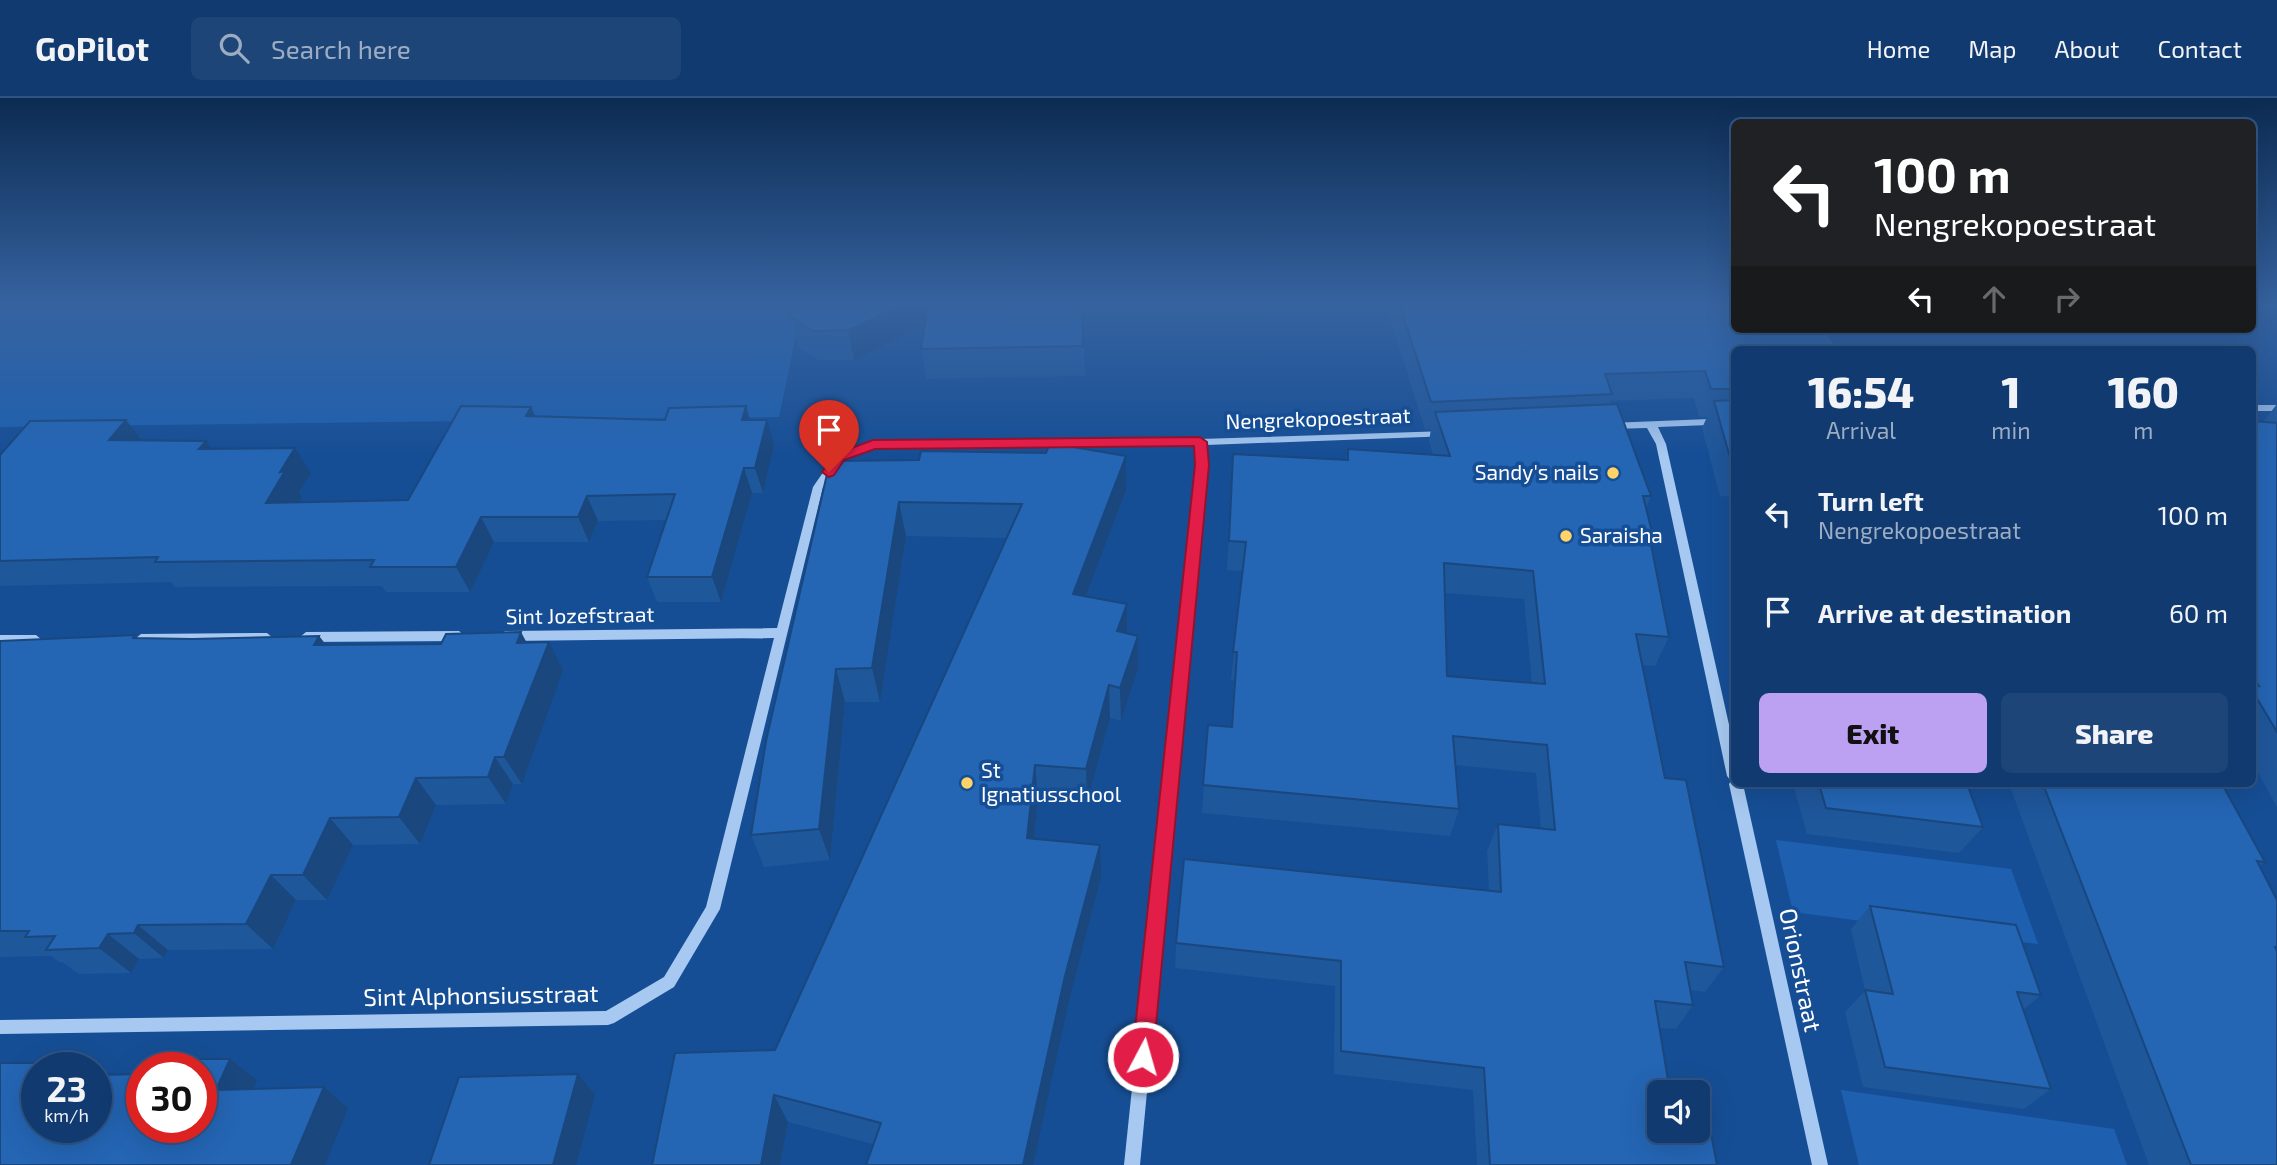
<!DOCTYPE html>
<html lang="en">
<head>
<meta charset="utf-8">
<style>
	body { margin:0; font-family:"Exo 2",sans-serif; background:#1e4578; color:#f1f3f6; height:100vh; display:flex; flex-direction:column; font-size:26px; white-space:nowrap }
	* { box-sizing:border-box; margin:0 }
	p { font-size:23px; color:#9cadc3 }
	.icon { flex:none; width:38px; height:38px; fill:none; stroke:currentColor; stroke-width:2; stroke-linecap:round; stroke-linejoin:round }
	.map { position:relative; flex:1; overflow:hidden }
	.sheet { position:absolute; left:1731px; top:248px; width:525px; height:441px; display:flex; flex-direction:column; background:#103a70; border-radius:10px; box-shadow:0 7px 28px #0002,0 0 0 2px #305483 }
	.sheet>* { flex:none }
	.banner { position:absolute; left:1731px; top:21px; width:525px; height:214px; border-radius:10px; box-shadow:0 7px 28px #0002,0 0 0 2px #305483; background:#202124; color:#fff; overflow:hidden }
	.fabs { position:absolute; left:1647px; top:982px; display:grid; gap:14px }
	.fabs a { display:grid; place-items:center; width:63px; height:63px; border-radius:10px; background:#103a70; box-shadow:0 7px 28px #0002,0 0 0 2px #305483; font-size:35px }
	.speed { position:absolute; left:21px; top:954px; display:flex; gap:14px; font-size:35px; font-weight:700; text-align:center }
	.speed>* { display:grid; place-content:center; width:91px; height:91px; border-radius:50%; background:#103a70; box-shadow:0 7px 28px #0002,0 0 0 2px #305483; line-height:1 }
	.speed small { font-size:18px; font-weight:400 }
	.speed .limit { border:10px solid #d22; background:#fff; color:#111 }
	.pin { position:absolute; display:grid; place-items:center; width:60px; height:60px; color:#fff; margin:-72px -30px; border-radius:50% 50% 50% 0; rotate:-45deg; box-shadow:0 0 7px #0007 }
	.pin .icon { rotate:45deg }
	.me { position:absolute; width:77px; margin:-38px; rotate:6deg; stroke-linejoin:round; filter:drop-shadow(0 0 5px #0008) }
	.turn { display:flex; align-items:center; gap:24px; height:147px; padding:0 28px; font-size:32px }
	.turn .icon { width:91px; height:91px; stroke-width:2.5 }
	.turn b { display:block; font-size:49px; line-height:60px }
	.lanes { display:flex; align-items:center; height:66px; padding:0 28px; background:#0003; justify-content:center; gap:35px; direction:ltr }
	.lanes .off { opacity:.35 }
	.eta { display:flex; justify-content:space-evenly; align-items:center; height:119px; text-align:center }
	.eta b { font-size:42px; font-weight:800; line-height:49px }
	.cta { display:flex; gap:14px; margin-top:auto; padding:14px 28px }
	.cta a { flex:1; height:80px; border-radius:10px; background:#bca0f2; color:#111; font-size:28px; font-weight:800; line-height:80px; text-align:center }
	.cta a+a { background:#1e4578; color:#f1f3f6 }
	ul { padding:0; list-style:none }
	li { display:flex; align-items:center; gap:21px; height:98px; padding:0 28px }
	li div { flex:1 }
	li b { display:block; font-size:26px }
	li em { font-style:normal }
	header { display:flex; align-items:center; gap:42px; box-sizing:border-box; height:98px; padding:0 35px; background:#103a70; border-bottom:2px solid #305483 }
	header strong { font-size:33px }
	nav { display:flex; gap:38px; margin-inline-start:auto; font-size:24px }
	.search { width:490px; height:63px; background:#1e4578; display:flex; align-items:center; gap:18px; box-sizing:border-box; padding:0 24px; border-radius:10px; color:#9cadc3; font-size:26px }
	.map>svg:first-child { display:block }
	.green { fill:#1e60af }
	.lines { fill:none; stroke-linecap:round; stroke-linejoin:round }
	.minor { fill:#a7c9f1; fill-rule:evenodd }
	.wall { fill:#1f579b; fill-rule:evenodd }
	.shaded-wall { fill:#19477e }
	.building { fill:#2465b4; stroke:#19477e; stroke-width:2; fill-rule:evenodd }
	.route { fill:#e11d48; stroke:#92132f; stroke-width:2 }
	.poi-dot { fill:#ffd367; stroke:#164e95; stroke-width:2.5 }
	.labels { text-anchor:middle; stroke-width:7; stroke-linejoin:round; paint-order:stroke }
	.street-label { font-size:21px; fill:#fff; stroke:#164e95 }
	.poi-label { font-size:21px; fill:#fff; stroke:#164e95; text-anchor:start }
	.near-street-label { font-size:24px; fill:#fff; stroke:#164e95 }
</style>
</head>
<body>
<header>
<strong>GoPilot</strong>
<div class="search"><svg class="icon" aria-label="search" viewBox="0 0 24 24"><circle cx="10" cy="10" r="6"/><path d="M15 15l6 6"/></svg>Search here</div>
<nav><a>Home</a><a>Map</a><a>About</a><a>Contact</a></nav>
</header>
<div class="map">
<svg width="2277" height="1067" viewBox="0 0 2277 1067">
	<rect width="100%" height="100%" fill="#164e95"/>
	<!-- green -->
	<path class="green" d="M0 208H802L779 319 0 329Z
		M1776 742 2011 771 2038 846 1793 814Z
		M1841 992 2114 1031 2127 1067H1859Z"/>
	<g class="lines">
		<!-- minor -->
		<path class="minor" d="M2252 307H2277V313H2252Z
			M1734 320V326L1658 329 1666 346 1734 649V686H1743L1828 1067H1812L1729 686 1731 683 1727 678 1656 346 1647 330 1609 331 1604 328 1609 325Z
			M1447 333 1451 334 1452 336 1451 338 1206 347 1207 367 1140 1067H1124L1197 367 1195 347 874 349 843 361 823 389 720 811 674 889 614 925 608 927 0 936V922L606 913 664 879 706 809 774 540 505 543 499 538 505 533 777 530 813 389 835 357 873 343 1200 341Z
			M459 533 465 538 459 543 306 544 300 539 306 534Z
			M267 535 273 540 267 545 141 546 135 541 141 536Z
			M0 537H36L42 542 36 547H0Z"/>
	</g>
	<!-- wall -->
	<path class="wall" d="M1083 208 1085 278 926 281 921 251 925 229 854 262H818L798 249 791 219Z
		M1386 208H1734V399L1720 398 1702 330 1707 319H1699L1694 300 1610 303 1609 306 1651 398 1646 410 1654 442 1651 449 1669 539 1655 568 1642 567 1665 680 1724 869 1705 894 1690 892 1693 907 1676 931 1659 930V994L1717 1067H1477L1473 992 1334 976 1335 888 1175 870 1176 845 1489 793 1487 753 1498 726 1541 731 1536 675 1455 667 1459 711 1450 738 1202 715 1208 627 1231 629 1234 583 1231 582 1243 473 1227 472 1233 356 1346 362 1348 351 1433 357 1429 343 1431 331 1425 332ZM1445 495 1524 501 1532 585 1447 578Z
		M2277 306V709L2252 664V323L2263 324Z
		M746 308 750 322 774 347 763 395H752L721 504H657L647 479 666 422 598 423 589 444H494L470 494H386L382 488 175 489 171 484 0 488V357L141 342 206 343 212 351 311 376 299 394 302 399 299 404 408 402 531 309 535 318 665 322Z
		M830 363 1126 392 1086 499 1127 536 1138 571 1121 623 1110 620 1087 704 1038 699 1034 740 1101 779 1068 907 873 1046 788 1024 780 1067H652L775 952 1007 440 906 438 880 604H845L830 762 764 769 751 737Z
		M135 537 138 540 192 541 319 538 326 547 527 545 563 573 522 686H513L506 706 436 707 420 746 353 747 327 802H296L273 851 168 852 164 860 139 861 131 875 79 876 62 864H59L51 858 0 859V543Z
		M1793 686H1967L1983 729 1959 755 1807 736Z
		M2009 686H2222L2265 764 2260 768 2277 802V1067H2149Z
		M1870 808 2041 897 2023 912 2051 991 2024 1011 1863 989 1845 914 1865 893 1851 831Z"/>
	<!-- shaded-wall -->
	<path class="shaded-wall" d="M902 208H931L933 225 854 262 848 232Z
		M746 308 753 333 742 322Z
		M531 309 542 334 526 318Z
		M126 322 145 347 109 342Z
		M767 322 774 347 763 395 755 370Z
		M206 343 224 368 199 351Z
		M295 350 311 376 299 394 302 399 283 430 266 405 280 374Z
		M1126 358V392L1074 530 1073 496Z
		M744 370 752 395 721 504 712 479Z
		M587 398 598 423 589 444 578 419Z
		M899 404 906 438 880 604 872 570Z
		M481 419 494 444 470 494 456 469Z
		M1127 506V540L1117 533Z
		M521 534 536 562 517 545Z
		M319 538 340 566 314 547Z
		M1138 538V571L1121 623 1120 590Z
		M549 544 563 573 522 686 504 659Z
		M836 571 845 604 830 762 819 731Z
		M1109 587 1110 620 1087 704 1086 671Z
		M495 659 513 686 506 706 488 679Z
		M1035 667 1038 699 1031 771 1027 740Z
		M416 680 436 707 420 746 399 719Z
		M330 720 353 747 327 802 303 777Z
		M1100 747 1101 779 1068 907 1033 1067H1023L1065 878Z
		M271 777 296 802 273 851 246 826Z
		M138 827 168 852 164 860 134 835Z
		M108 836 139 861 131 875 99 850Z
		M230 961 257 982 243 1012 216 992Z
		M42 965 49 970H40Z
		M578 976 595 997 576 1067H553Z
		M324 989 348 1010 325 1067H291Z
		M774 997 788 1024 780 1067H761Z"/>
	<!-- building -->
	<path class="building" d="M794 208H902L848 232 812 233 791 219Z
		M928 208H1082L1083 248 921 251Z
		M1400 208H1734V231H1824L1839 252H1734V291H1711L1705 273 1605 276 1612 296 1431 304Z
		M1734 302V370H1733L1714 303Z
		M1617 306 1651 398H1643L1654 442 1650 441 1669 539 1636 536 1665 680 1686 682 1724 869 1685 864 1693 907 1655 903 1670 994H1659V1032H1698V1014L1707 1015 1717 1067H1490L1484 970 1341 953V863L1176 845 1184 761 1501 794 1498 726 1555 732 1547 647 1453 638 1459 711 1203 687 1208 627 1232 629 1237 554H1233L1246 444 1229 443 1233 356 1348 362V351L1450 358 1435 314ZM1444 465 1533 473 1545 586 1447 578Z
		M461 308 531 309 526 318 665 322 669 310 746 308 742 322H767L755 370H744L712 479H647L675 396 587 398 578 419H481L456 469H370L374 462 155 464 158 459 0 463V357L30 323 126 322 109 342 206 343 199 351 295 350 280 374 285 373 266 405 408 402Z
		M2252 323 2277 325V634L2252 592V587L2259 588 2252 576Z
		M1050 345 1126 358 1073 496 1127 506 1117 533 1138 538 1120 590 1109 587 1086 671 1035 667 1027 740 1100 747 1065 878 1023 1067H866L881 1025 774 997 761 1067H652L675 955 775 952 1022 406 899 404 872 570 836 571 819 731 751 737 766 643 830 363 919 362 921 353 1046 355Z
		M521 534 517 545 549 544 504 659H495L488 679 416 680 399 719 330 720 303 777H271L246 826 138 827 134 835 108 836 99 850 46 852 55 838 25 839 29 833H0V543L135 537 133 540 192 541 319 538 314 547 441 546 446 536Z
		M1819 686H1967L1983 729 1826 710Z
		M2043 686H2222L2265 764 2257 763 2277 802V849H2275L2277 853V1067H2191Z
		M1870 808 2016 827 2041 897 2017 894 2051 991 1885 969 1865 892 1893 896Z
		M182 961H230L216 992 324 989 291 1067H0V965H42L40 970H37V975L35 977H37V1029H96V977L142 976V1029H201V970H177Z
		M578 976 553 1067H429L459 979Z"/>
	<!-- sky -->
	<linearGradient id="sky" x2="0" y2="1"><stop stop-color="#0c2b52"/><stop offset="0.58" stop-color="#3663a0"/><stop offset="1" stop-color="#3663a0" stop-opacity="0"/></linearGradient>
	<rect width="2277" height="357" fill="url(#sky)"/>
	<!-- route -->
	<path class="route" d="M1200 339 1207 344 1209 367 1153 959 1150 966 1143 969 1135 966 1132 959 1195 367 1194 348 875 351 844 362 834 377 829 379 822 374 835 356 873 342Z"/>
	<!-- markers -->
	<g class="poi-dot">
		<circle cx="1613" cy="375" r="7"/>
		<circle cx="1566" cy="438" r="7"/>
		<circle cx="967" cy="685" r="7"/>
	</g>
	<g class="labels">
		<!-- street labels -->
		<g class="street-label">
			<text transform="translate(1318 321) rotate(-2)" y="7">Nengrekopoestraat</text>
			<text transform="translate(580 518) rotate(-1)" y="7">Sint Jozefstraat</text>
		</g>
		<!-- poi labels -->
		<g class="poi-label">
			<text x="1599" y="382" text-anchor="end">Sandy's nails</text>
			<text x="1580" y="445">Saraisha</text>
			<text x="981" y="680">St<tspan x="981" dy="24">Ignatiusschool</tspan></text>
		</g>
		<!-- near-street labels -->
		<g class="near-street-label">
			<text transform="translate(1800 872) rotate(78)" y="8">Orionstraat</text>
			<text transform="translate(481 898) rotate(-1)" y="8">Sint Alphonsiusstraat</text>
		</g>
	</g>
</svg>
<div class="fabs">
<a><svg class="icon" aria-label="sound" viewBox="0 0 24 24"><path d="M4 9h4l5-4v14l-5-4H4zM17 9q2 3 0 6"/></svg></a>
</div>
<div class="speed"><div>23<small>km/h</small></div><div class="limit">30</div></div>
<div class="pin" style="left:829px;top:374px;background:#d93025"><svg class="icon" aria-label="arrive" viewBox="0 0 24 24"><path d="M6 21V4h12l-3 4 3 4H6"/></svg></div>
<svg class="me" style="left:1143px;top:959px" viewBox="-20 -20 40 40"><circle r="17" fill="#e11d48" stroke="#fff" stroke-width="3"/><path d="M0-11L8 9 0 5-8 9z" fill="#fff"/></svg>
<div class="banner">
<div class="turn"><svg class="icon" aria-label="left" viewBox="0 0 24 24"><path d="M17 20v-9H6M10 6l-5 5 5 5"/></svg><div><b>100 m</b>Nengrekopoestraat</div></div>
<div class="lanes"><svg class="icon" aria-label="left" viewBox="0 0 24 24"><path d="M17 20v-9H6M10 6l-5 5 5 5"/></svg><svg class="icon off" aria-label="ahead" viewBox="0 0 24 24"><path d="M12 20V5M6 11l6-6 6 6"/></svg><svg class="icon off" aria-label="right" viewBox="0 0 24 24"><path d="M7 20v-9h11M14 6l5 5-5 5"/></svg></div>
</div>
<section class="sheet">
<div class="eta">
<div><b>16:54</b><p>Arrival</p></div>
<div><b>1</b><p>min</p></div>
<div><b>160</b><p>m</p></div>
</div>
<ul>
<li><svg class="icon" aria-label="left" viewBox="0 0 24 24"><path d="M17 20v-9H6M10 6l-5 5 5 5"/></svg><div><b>Turn left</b><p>Nengrekopoestraat</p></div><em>100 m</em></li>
<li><svg class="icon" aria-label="arrive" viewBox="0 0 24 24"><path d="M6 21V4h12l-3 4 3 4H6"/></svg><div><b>Arrive at destination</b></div><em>60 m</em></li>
</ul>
<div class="cta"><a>Exit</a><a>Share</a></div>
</section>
</div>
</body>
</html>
